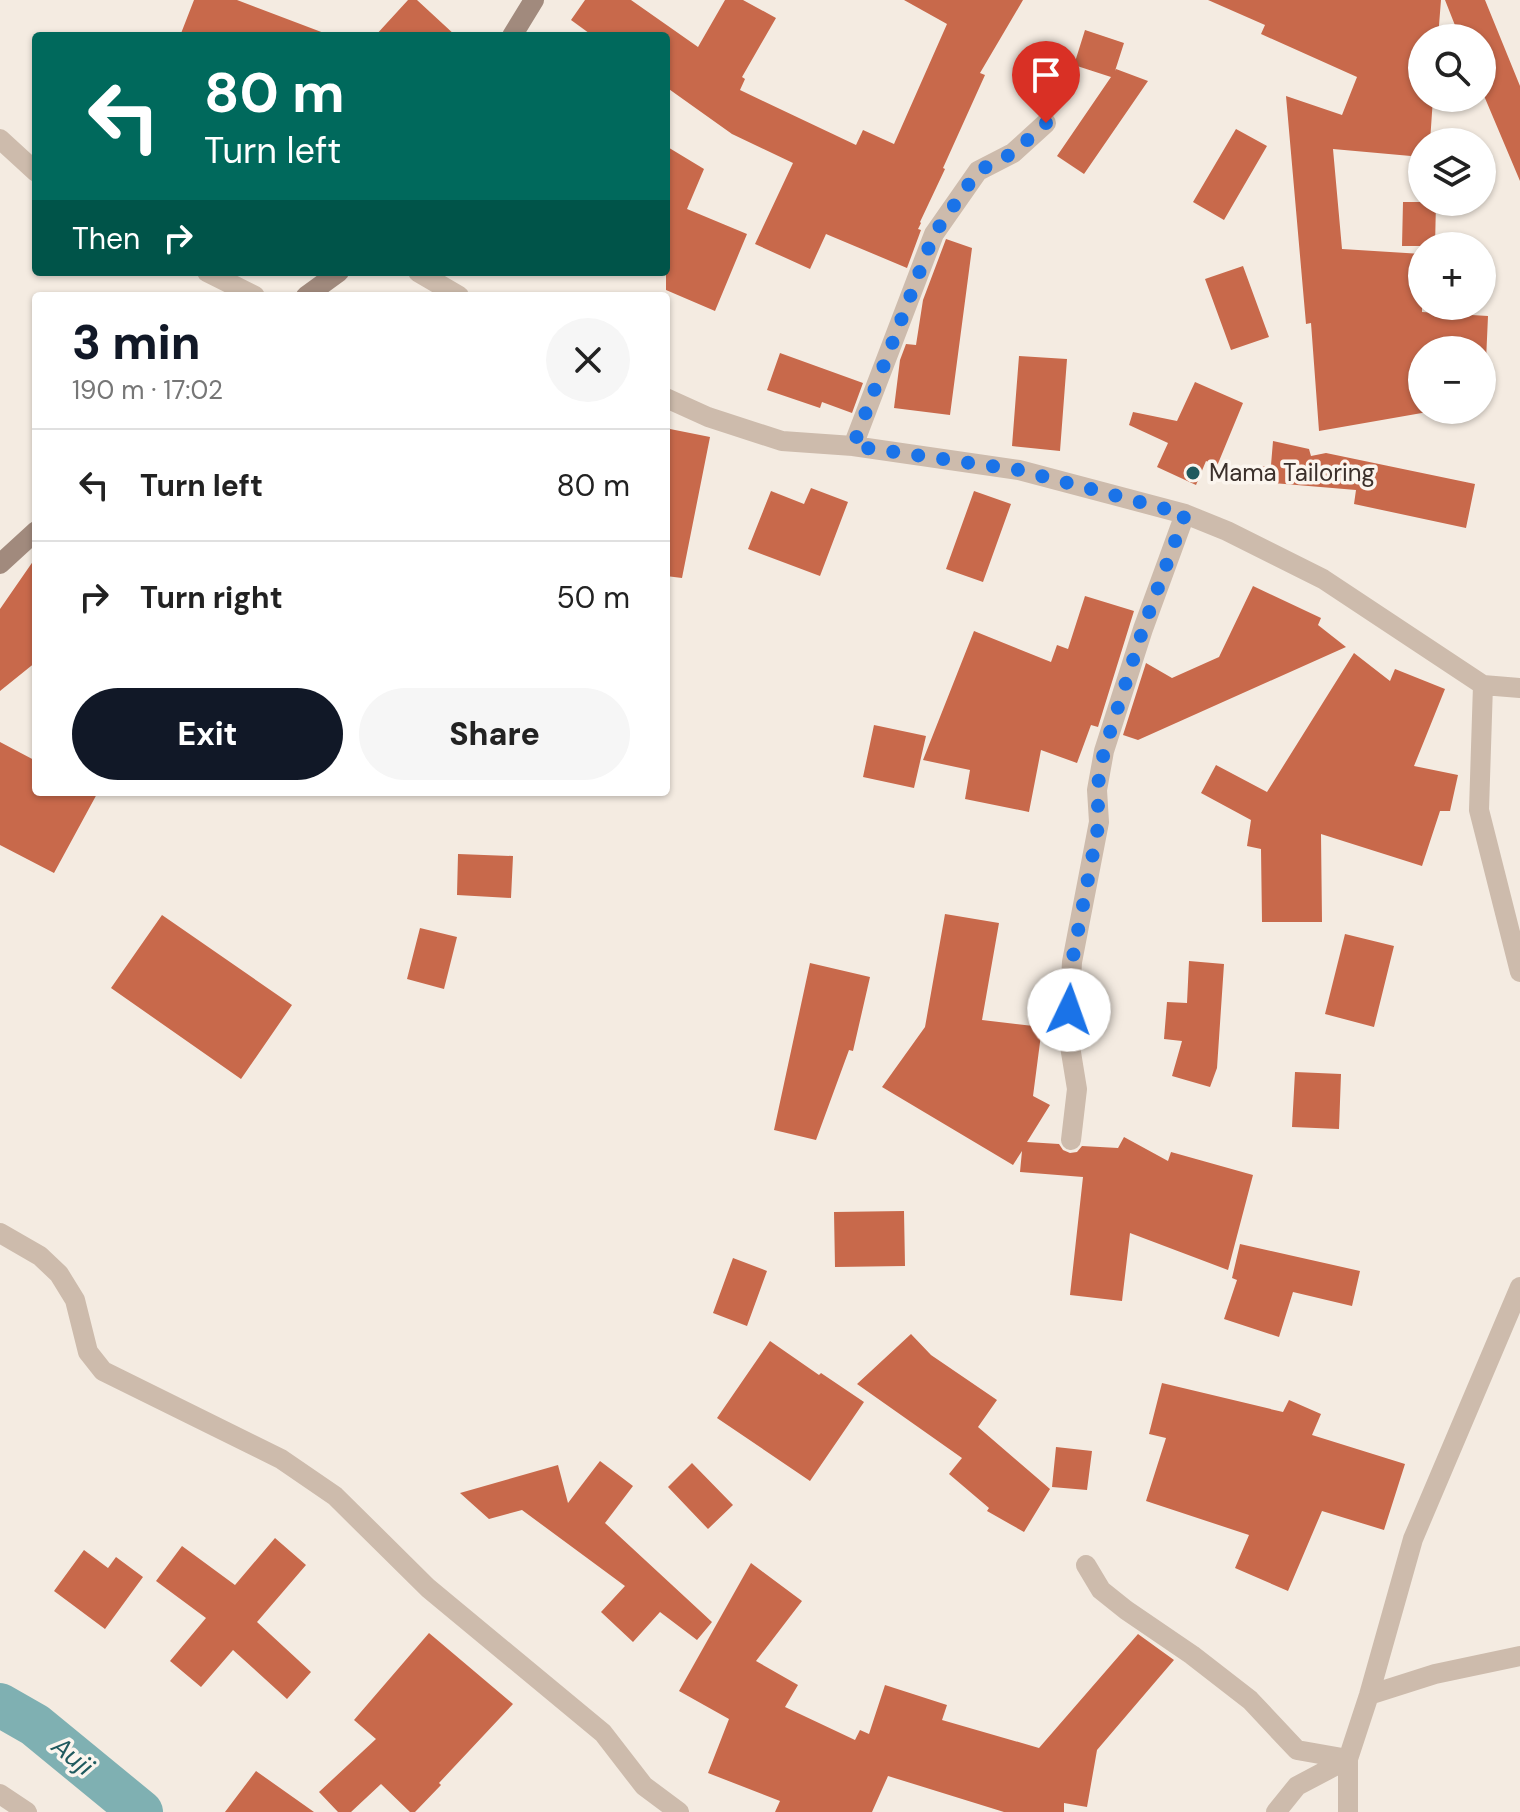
<!DOCTYPE html>
<html lang="en">
<head>
<meta charset="utf-8">
<style>
	body { margin:0; font-family:"DM Sans",sans-serif; background:#f6f6f6; color:#222; height:100vh; display:flex; flex-direction:column; font-size:30px; white-space:nowrap }
	* { box-sizing:border-box; margin:0 }
	p { font-size:26px; color:#767676 }
	.icon { flex:none; width:44px; height:44px; fill:none; stroke:currentColor; stroke-width:2; stroke-linecap:round; stroke-linejoin:round }
	.map { position:relative; flex:1; overflow:hidden }
	.details { position:absolute; left:32px; top:292px; width:638px; height:504px; display:flex; flex-direction:column; background:#fff; border-radius:8px; box-shadow:0 2px 6px #0004 }
	.details>* { flex:none }
	.top-card { position:absolute; left:32px; top:32px; width:638px; height:244px; border-radius:8px; box-shadow:0 2px 6px #0004; background:#00695c; color:#fff; overflow:hidden }
	.tools { position:absolute; left:1408px; top:24px; display:grid; gap:16px }
	.tools a { display:grid; place-items:center; width:88px; height:88px; border-radius:50%; background:#fff; box-shadow:0 2px 6px #0004; font-size:40px }
	.pin { position:absolute; display:grid; place-items:center; width:68px; height:68px; color:#fff; margin:-82px -34px; border-radius:50% 50% 50% 0; rotate:-45deg; box-shadow:0 0 8px #0007 }
	.pin .icon { rotate:45deg }
	.me { position:absolute; width:88px; margin:-44px; rotate:3deg; stroke-linejoin:round; filter:drop-shadow(0 0 6px #0008) }
	.turn { display:flex; align-items:center; gap:28px; height:168px; padding:0 40px; font-size:36px }
	.turn .icon { width:104px; height:104px; stroke-width:2.5 }
	.turn b { display:block; font-size:56px; line-height:68px }
	.then { display:flex; align-items:center; height:76px; padding:0 40px; background:#0003; gap:16px; font-size:30px }
	.round { display:grid; place-items:center; flex:none; width:84px; height:84px; border-radius:42px; background:#f6f6f6 }
	.summary { display:flex; align-items:center; justify-content:space-between; height:136px; padding:0 40px }
	h1 { font-size:48px; font-weight:800; line-height:60px; color:#111827 }
	.action { display:flex; gap:16px; margin-top:auto; padding:16px 40px }
	.action a { flex:1; height:92px; border-radius:48px; background:#111827; color:#fff; font-size:32px; font-weight:800; line-height:92px; text-align:center }
	.action a+a { background:#f6f6f6; color:#222 }
	ul { padding:0; list-style:none }
	li { display:flex; align-items:center; gap:24px; height:112px; padding:0 40px; border-top:2px solid #e0e0e0 }
	li div { flex:1 }
	li b { display:block; font-size:30px }
	li em { font-style:normal }
	.map>svg:first-child { display:block }
	.lines { fill:none; stroke-linecap:round; stroke-linejoin:round }
	.canal { stroke:#7fb0b2; stroke-width:44 }
	.building { fill:#c8694b }
	.street { stroke:#cdbbac; stroke-width:20 }
	.secondary { stroke:#a18a7d; stroke-width:20 }
	.route { stroke:#1a73e8; stroke-width:14; stroke-dasharray:0 25.2 }
	.poi-dot { fill:#1f5a5e; stroke:#fbf5ee; stroke-width:3 }
	.labels { text-anchor:middle; stroke-width:7; stroke-linejoin:round; paint-order:stroke }
	.poi-label { font-size:24px; fill:#3b302b; stroke:#fbf5ee; text-anchor:start }
	.water-label { font-size:26px; font-style:italic; fill:#1f5a5e; stroke:#fbf5ee }
</style>
</head>
<body>
<div class="map">
<svg width="1520" height="1812" viewBox="0 0 1520 1812">
	<rect width="100%" height="100%" fill="#f4ebe1"/>
	<g class="lines">
		<!-- canal -->
		<path class="canal" d="M0 1705 35 1725 141 1812"/>
	</g>
	<!-- building -->
	<path class="building" d="M194 0H237L324 33 323 36H180Z
		M408 0H417L456 36H375Z
		M585 0H631L698 47 725 0H743L776 18 742 77 745 79 740 90 856 145 863 130 894 144 947 24 904 0H1023L980 73 985 75 943 168 945 169 920 222 921 223 918 229 921 230 907 268 826 234 810 269 755 244 793 163 732 134 666 87V36H593L571 20Z
		M1208 0H1441L1438 38H1422V98H1433L1430 142H1422V157L1333 149 1342 249 1422 254V312L1488 316 1486 361H1482V350H1422V410H1439L1319 431 1311 323 1306 324 1286 96 1342 115 1357 77 1261 34 1265 25Z
		M1445 0H1485L1520 86V181L1482 91V38H1460Z
		M1085 30 1124 43 1115 71 1116 69 1148 81 1084 174 1057 156 1111 77 1074 65Z
		M1236 129 1267 146 1224 220 1193 202Z
		M666 146 704 169 687 209 747 234 715 311 666 290Z
		M1403 202H1436L1435 246H1402Z
		M946 239 972 248 950 415 894 408 900 360 906 344 916 345 923 300Z
		M1243 266 1269 337 1231 350 1205 279Z
		M780 353 863 383 852 413 822 402 820 408 767 390Z
		M1019 356 1067 359 1060 451 1012 446Z
		M1195 382 1243 403 1217 466 1206 461 1196 485 1157 467 1168 443 1129 425 1133 412 1177 421Z
		M670 429 710 437 682 578 666 576V451Z
		M1273 441 1309 449 1311 456 1326 453 1475 484 1466 528 1354 504 1356 490 1237 480V472L1271 465Z
		M811 488 848 502 820 576 748 549 771 491 804 504Z
		M974 491 1011 504 983 582 946 569Z
		M36 557V662L0 691V609Z
		M1253 586 1321 618 1318 625 1346 647 1138 740 1123 735 1146 663 1172 678 1219 657Z
		M1085 596 1134 611 1098 727 1091 725 1077 763 1041 750 1029 812 965 799 970 770 923 760 974 631 1051 662 1057 645 1068 649Z
		M1354 653 1390 681 1395 669 1445 689 1414 766 1458 775 1450 811H1440L1422 866 1321 834 1322 922H1262L1261 849 1247 846 1251 820 1201 793 1216 765 1267 792Z
		M874 725 926 736 914 788 863 777Z
		M0 742 36 761V792H98L54 873 0 845Z
		M458 854 513 856 511 898 457 895Z
		M945 914 999 923 982 1020 1042 1027 1033 1096 1050 1105 1027 1142 1059 1144 1063 1150 1070 1153 1077 1152 1082 1146 1118 1148 1124 1137 1168 1161 1171 1152 1253 1175 1228 1270 1130 1233 1122 1301 1070 1295 1083 1177 1020 1172 1022 1151 1013 1165 882 1087 925 1027Z
		M162 915 292 1005 241 1079 111 988Z
		M420 928 457 937 444 989 407 979Z
		M1345 934 1394 946 1374 1027 1325 1014Z
		M1189 961 1224 964 1217 1068 1210 1087 1172 1076 1182 1041 1164 1039 1167 1002 1187 1003Z
		M810 963 870 977 853 1051 849 1050 816 1140 774 1130Z
		M1295 1072 1341 1074 1339 1129 1292 1127Z
		M904 1211 905 1266 835 1267 834 1212Z
		M1240 1244 1360 1271 1352 1306 1293 1292 1279 1337 1224 1319 1237 1280 1232 1278Z
		M733 1258 767 1271 747 1326 713 1313Z
		M911 1334 931 1355 997 1400 978 1427 1050 1489 1024 1532 987 1511 989 1508 949 1474 962 1458 857 1384Z
		M770 1341 819 1375 821 1373 864 1402 810 1481 717 1418Z
		M1162 1383 1283 1412 1289 1400 1321 1414 1312 1435 1405 1464 1384 1530 1322 1511 1288 1591 1235 1568 1249 1535 1146 1501 1166 1438 1149 1434Z
		M1056 1447 1092 1451 1087 1490 1052 1487Z
		M600 1461 633 1486 605 1523 712 1622 697 1640 660 1612 633 1642 601 1612 625 1586 522 1510 489 1519 460 1493 558 1465 568 1503Z
		M692 1463 733 1505 708 1529 668 1487Z
		M275 1538 306 1565 257 1622 311 1672 287 1699 233 1650 201 1687 170 1661 206 1618 156 1581 182 1546 235 1585Z
		M84 1550 108 1568 116 1557 143 1577 105 1629 54 1591Z
		M751 1563 802 1601 756 1661 798 1685 785 1707 855 1740 860 1730 869 1734 885 1685 947 1705 942 1720 1039 1748 1138 1634 1174 1660 1097 1750 1087 1807 1064 1803V1812H1004L888 1776 872 1812H775L780 1801 708 1773 729 1719 679 1691Z
		M429 1633 513 1704 439 1783 441 1785 415 1812H410L381 1784 351 1812H338L319 1792 376 1739 354 1720Z
		M256 1771 314 1812H225Z"/>
	<g class="lines">
		<!-- street -->
		<path class="street" d="M0 139 36 172
			M207 272 255 296
			M418 272 459 296
			M666 398 708 417 782 441 853 446 1019 470 1185 514 1227 531 1323 579 1483 685 1520 688
			M853 446 934 234 978 171 1013 153 1046 123
			M1483 685 1479 810 1520 972
			M1071 1140 1077 1089 1068 1034 1072 962 1099 822 1097 790 1104 751 1143 629 1185 514
			M0 1233 40 1256 59 1274 75 1300 88 1352 103 1371 281 1459 335 1496 428 1588 603 1733 644 1786 679 1812
			M1086 1565 1101 1590 1126 1610 1192 1655 1250 1700 1297 1750 1348 1759
			M1369 1695 1435 1674 1520 1656
			M0 1794 27 1812
			M1276 1812 1297 1786 1348 1759
			M1348 1812V1759L1369 1695 1413 1539 1520 1287"/>
		<!-- secondary -->
		<path class="secondary" d="M512 36 534 0
			M306 296 339 272
			M0 564 36 531"/>
	</g>
	<g class="lines">
		<!-- route -->
		<path class="route" d="M1046 123 1013 153 978 171 934 234 853 446 1019 470 1185 514 1143 629 1104 751 1097 790 1099 822 1072 962 1069 1010"/>
	</g>
	<!-- markers -->
	<circle class="poi-dot" cx="1193" cy="473" r="8"/>
	<g class="labels">
		<!-- poi labels -->
		<g class="poi-label">
			<text x="1209" y="481">Mama Tailoring</text>
		</g>
		<!-- water labels -->
		<g class="water-label">
			<text transform="translate(73 1756) rotate(39)" y="9">Auji</text>
		</g>
	</g>
</svg>
<div class="tools">
<a><svg class="icon" aria-label="search" viewBox="0 0 24 24"><circle cx="10" cy="10" r="6"/><path d="M15 15l6 6"/></svg></a>
<a><svg class="icon" aria-label="layers" viewBox="0 0 24 24"><path d="M12 4l9 5-9 5-9-5zM3 14l9 5 9-5"/></svg></a>
<a>+</a>
<a>−</a>
</div>
<div class="pin" style="left:1046px;top:123px;background:#d93025"><svg class="icon" aria-label="arrive" viewBox="0 0 24 24"><path d="M6 21V4h12l-3 4 3 4H6"/></svg></div>
<svg class="me" style="left:1069px;top:1010px" viewBox="-20 -20 40 40"><circle r="19" fill="#fff"/><path d="M0-13L10 11 0 6-10 11z" fill="#1a73e8"/></svg>
<div class="top-card">
<div class="turn"><svg class="icon" aria-label="left" viewBox="0 0 24 24"><path d="M17 20v-9H6M10 6l-5 5 5 5"/></svg><div><b>80 m</b>Turn left</div></div>
<div class="then">Then<svg class="icon" aria-label="right" viewBox="0 0 24 24"><path d="M7 20v-9h11M14 6l5 5-5 5"/></svg></div>
</div>
<section class="details">
<div class="summary"><div><h1>3 min</h1><p>190 m · 17:02</p></div><a class="round"><svg class="icon" aria-label="close" viewBox="0 0 24 24"><path d="M6 6l12 12M18 6L6 18"/></svg></a></div>
<ul>
<li><svg class="icon" aria-label="left" viewBox="0 0 24 24"><path d="M17 20v-9H6M10 6l-5 5 5 5"/></svg><div><b>Turn left</b></div><em>80 m</em></li>
<li><svg class="icon" aria-label="right" viewBox="0 0 24 24"><path d="M7 20v-9h11M14 6l5 5-5 5"/></svg><div><b>Turn right</b></div><em>50 m</em></li>
</ul>
<div class="action"><a>Exit</a><a>Share</a></div>
</section>
</div>
</body>
</html>
